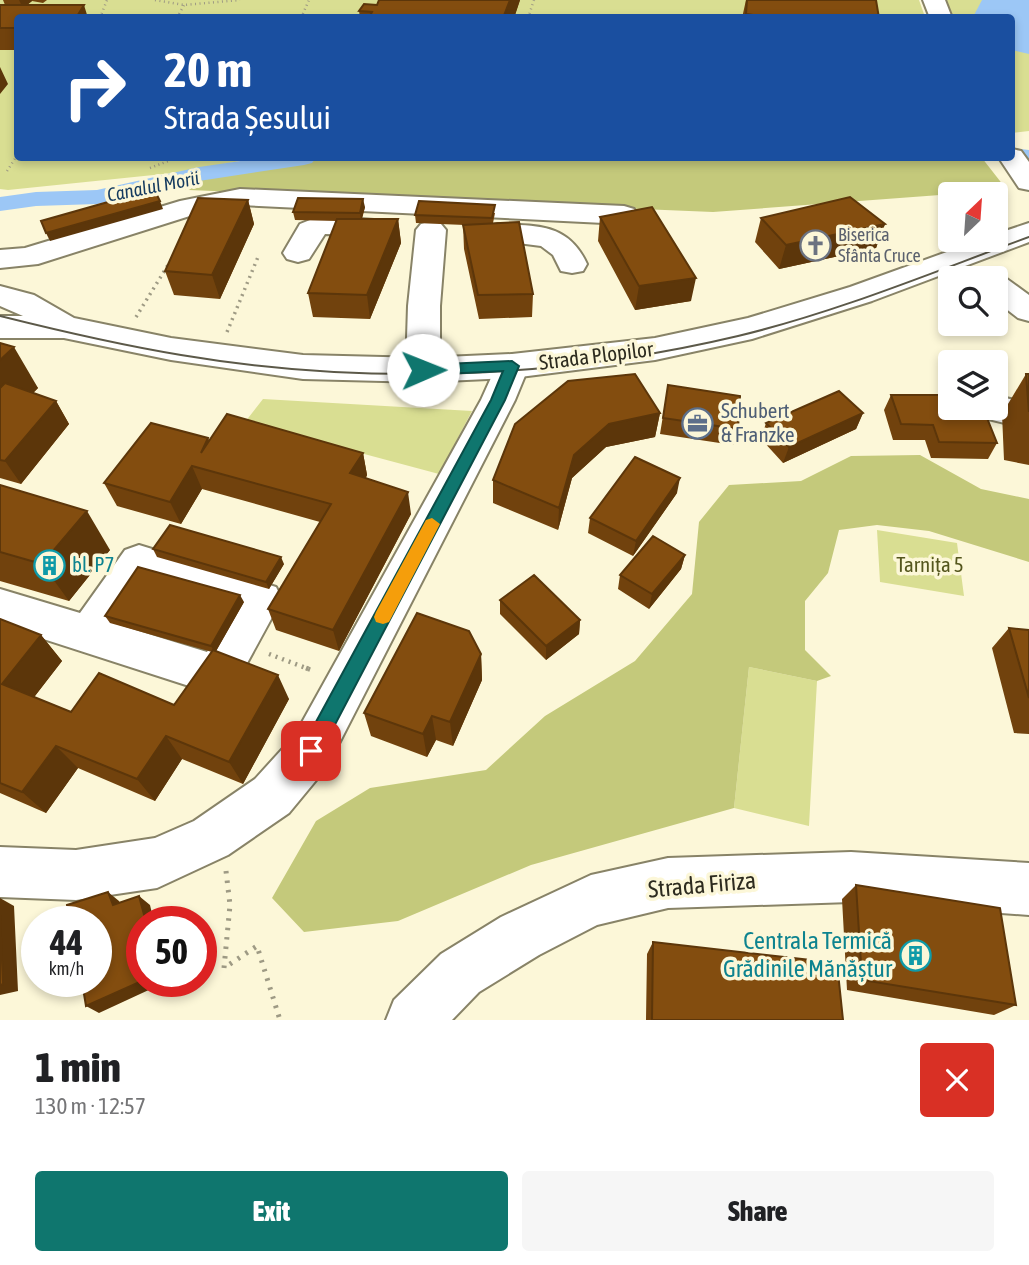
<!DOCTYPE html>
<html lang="en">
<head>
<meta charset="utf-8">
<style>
	body { margin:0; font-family:"Asap Condensed",sans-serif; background:#f6f6f6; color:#202124; height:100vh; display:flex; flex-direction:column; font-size:26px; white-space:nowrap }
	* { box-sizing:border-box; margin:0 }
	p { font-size:23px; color:#757577 }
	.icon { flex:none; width:38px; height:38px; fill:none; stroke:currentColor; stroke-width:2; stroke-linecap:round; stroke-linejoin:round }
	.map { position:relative; height:1020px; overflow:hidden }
	.side { display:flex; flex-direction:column; background:#fff; flex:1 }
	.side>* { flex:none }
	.banner { position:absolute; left:14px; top:14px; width:1001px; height:147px; border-radius:7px; box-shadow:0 4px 10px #0003; background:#1a4fa0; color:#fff; overflow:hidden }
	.needle { width:46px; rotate:25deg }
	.controls { position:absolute; left:938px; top:182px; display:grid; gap:14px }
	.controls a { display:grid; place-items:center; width:70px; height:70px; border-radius:7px; background:#fff; box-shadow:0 4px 10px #0003; font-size:35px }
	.speed { position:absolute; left:21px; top:906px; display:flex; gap:14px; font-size:35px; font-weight:700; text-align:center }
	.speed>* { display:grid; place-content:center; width:91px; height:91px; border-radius:50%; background:#fff; box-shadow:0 4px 10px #0003; line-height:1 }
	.speed small { font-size:18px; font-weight:400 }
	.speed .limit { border:10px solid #d22; background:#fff; color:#111 }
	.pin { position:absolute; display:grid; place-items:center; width:60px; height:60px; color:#fff; margin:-30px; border-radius:14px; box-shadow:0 4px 10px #0006 }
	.me { position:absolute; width:77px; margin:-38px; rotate:89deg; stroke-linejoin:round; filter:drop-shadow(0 0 5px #0008) }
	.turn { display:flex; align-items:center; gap:24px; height:147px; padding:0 35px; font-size:32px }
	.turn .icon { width:91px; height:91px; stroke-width:2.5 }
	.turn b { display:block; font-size:49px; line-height:60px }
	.round { display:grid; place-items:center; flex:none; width:74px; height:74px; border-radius:7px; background:#f6f6f6 }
	.overview { display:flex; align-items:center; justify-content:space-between; height:119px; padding:0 35px }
	h1 { font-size:42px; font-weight:800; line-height:52px }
	.action { display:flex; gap:14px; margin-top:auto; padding:14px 35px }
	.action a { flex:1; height:80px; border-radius:7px; background:#0f766e; color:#fff; font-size:28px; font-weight:800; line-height:80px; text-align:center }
	.action a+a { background:#f6f6f6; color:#202124 }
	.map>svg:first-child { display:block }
	.green { fill:#d9de92 }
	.forest { fill:#c4c97b }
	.water { fill:#9cc7f6 }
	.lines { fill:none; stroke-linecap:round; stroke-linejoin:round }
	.canal { fill:#9cc7f6; fill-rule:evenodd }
	.minor-casing { stroke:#888367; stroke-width:4 }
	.major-casing { stroke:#888367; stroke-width:4 }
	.path-far3 { stroke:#9e9a84; stroke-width:2.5; stroke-dasharray:1 3.5; stroke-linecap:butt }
	.path-far2 { stroke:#9e9a84; stroke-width:3.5; stroke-dasharray:2 4.5; stroke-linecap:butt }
	.path-far1 { stroke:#9e9a84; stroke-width:4.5; stroke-dasharray:2 5; stroke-linecap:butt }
	.path { stroke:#9e9a84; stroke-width:5; stroke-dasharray:2.5 7; stroke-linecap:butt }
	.minor { fill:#fff; fill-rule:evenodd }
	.major { fill:#fff; fill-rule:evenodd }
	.tram { stroke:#5c5949; stroke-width:2 }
	.wall { fill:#71420d }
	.shaded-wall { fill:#5c360a }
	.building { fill:#834d0f; stroke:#5c360a; stroke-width:2 }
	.route { fill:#0f766e; stroke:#0a4d48; stroke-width:2 }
	.slow { fill:#f59e0b }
	.labels { text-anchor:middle; stroke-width:7; stroke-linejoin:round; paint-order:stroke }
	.far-worship-label { font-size:18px; fill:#5b616d; stroke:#fcf7d8; text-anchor:start }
	.far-water-label { font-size:19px; font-style:italic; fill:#143a5f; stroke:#fcf7d8 }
	.street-label { font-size:21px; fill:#2d2b1f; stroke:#fcf7d8 }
	.service-label { font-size:21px; fill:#4e5e75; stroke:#fcf7d8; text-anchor:start }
	.culture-label { font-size:21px; fill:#0d838f; stroke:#fcf7d8; text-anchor:start }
	.park-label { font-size:21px; fill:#54561d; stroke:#fcf7d8 }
	.near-street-label { font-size:24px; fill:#2d2b1f; stroke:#fcf7d8 }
	.near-culture-label { font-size:24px; fill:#0d838f; stroke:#fcf7d8; text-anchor:end }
</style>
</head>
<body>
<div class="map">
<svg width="1029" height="1020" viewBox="0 0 1029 1020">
	<rect width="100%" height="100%" fill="#fcf7d8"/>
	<!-- green -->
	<path class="green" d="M0 0H919L925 17 18 18V158H257L173 173 8 190 0 189Z
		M941 0H1029V131L1012 133V18L947 17Z
		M263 399 472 411 439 474 245 422Z
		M877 530 957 543 964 596 880 582Z
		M749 667 817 681 809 826 734 808Z"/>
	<!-- forest -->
	<path class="forest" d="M325 158H982L1007 190 713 212 164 189 171 184Z
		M920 455 981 489 1029 499V562L929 531 877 525 839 530 828 573 805 601V650L831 676 817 681 749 667 734 808 531 865 398 921 304 932 272 898 316 821 370 788 486 770 545 716 635 661 692 594 699 522 729 485 801 481 851 456Z"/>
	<!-- water -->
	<path class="water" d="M982 0H1029V54L1012 50V18L973 17Z"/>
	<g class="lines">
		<!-- canal -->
		<path class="canal" d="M1012 148 1029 150V164L1004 160 1002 158H1012Z
			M261 158H316L312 163 304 165 199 181 97 204 36 206 0 211V197L36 192 97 190 199 167Z"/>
		<defs>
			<path id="minor" d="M923 0H945L952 18H930Z
				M1012 149 1021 151 1029 162V190L1019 188 999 158H1012Z
				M240 189 624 206 634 209 638 215 634 221 624 224 240 205 196 214 38 264 0 268V250L25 248 180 201Z
				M320 216 374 220 379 226 374 232 364 235 325 234 309 259 298 262 287 259 283 253 300 224Z
				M431 221 441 224 446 230 440 306V370L435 378 423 382 411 378 406 370 408 306 416 230 421 224Z
				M498 224C538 226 568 223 587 264L583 271 572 273 561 271 553 255 541 246 488 239 483 233 488 227Z
				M996 276 1007 279 1029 295V321L1018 318 996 301V278H988Z
				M512 354 524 358 529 366 515 400 327 767 289 813 228 855 157 888 76 900 0 897V847L76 850 155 838 194 821 255 779 295 735 481 400 500 358Z
				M996 396 1029 403V429L980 417 975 408H996Z
				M139 545 276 587 282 599 233 689 217 695 0 625V589L80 613 125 550ZM148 581 233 608 207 652 119 625Z
				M851 852 1029 863V915L851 902 668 908 597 925 539 955 479 992 452 1020H386L394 1000 441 954 501 917 591 875 668 858Z"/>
			<path id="major" d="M1029 223V242L872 301 752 339 655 360 512 378 423 382 303 379 171 360 64 338H0V316H23L0 306V286L34 295 74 318 171 338 303 355 423 358 512 354 655 338 748 318 850 287 980 240H996V234Z"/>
		</defs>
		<!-- minor casing -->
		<use href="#minor" class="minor-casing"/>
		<!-- major casing -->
		<use href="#major" class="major-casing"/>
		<!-- path-far3 -->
		<path class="path-far3" d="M155 0 184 5 240 0
			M100 18 107 0
			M177 18 184 5
			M301 18 309 0
			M528 18 534 0
			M150 168 176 158
			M7 171 18 154"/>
		<!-- path-far2 -->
		<path class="path-far2" d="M136 317 168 265
			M227 332 258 257"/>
		<!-- path-far1 -->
		<path class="path-far1" d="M269 654 311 670"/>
		<!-- path -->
		<path class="path" d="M306 668 314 671
			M226 871 230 905 224 968 257 946 280 1020"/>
		<!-- minor -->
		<use href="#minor" class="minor"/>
		<!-- major -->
		<use href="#major" class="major"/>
		<!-- tram -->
		<path class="tram" d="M0 316C60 331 120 345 181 355 365 386 557 379 738 336 838 312 933 272 1029 237"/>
	</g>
	<!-- wall -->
	<path class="wall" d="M3 0H47L43 3 32 1 27 5 18 18V50H0V5H5Z
		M379 0H520L514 18H360L359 11 377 5Z
		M746 0H876L879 18H742Z
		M248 200 254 224 220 299 174 295 165 271Z
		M365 207 362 219H398L401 243 370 319 313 317 308 293 337 221 295 220 293 212Z
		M495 213 493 223 533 294 532 317 479 319 464 249 463 225H465L416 223 415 215Z
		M600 217 691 301 635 310 598 241Z
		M761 218 885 224 876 248 779 269 755 242Z
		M0 343 38 388 33 393 56 401 69 424 21 484 0 478Z
		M1026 374H1029V465L1004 460 1002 414Z
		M668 385 738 429 733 445 660 434Z
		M891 395 997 443 988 459 931 458 925 440H893L884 410Z
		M660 413 655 437 606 447 572 478 558 530 493 503V480Z
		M863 413 856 429 783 463 761 439 766 423Z
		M208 438 209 440 363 453 367 475 366 478 411 514 339 651 276 630 268 609 320 522 202 489 181 524 117 506 104 483Z
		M0 485 110 550 69 601 0 581Z
		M677 493 633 556 588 533 590 518Z
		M153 549 284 564 269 589 157 557Z
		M685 555 681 569 649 609 618 589 620 575Z
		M500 600 580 620 579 634 546 660 500 614Z
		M244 602 216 651 289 699 243 784 182 759 155 801 78 768 46 813 0 793V619L41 635 62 661 34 697 71 712 174 705 212 652 110 623 105 616Z
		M1009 628 1029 630V734L1014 733 992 648Z
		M481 654 482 680 453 746 436 740 427 757 371 736 364 713Z
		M856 885 1016 1005 994 1015 847 990 842 899Z
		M653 942 843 1020H646L647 954Z"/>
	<!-- shaded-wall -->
	<path class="shaded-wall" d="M19 0H32V1L23 8Z
		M510 0H520L514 18H503Z
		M84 5 88 18H76Z
		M0 67 8 84 0 94Z
		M363 199 365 207 361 221 360 213Z
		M248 200 254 224 220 299 212 275Z
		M160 201 163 209 50 241 46 233Z
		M398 219 401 243 370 319 367 295Z
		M885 224 876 248 779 269 786 245Z
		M696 278 691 301 635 310 639 286Z
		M14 347 38 388 0 426V360Z
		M56 401 69 424 21 484 5 461Z
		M660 413 655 437 606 447 572 478 558 530 559 508 574 455 609 424Z
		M863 413 856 429 783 463 789 447Z
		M363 453 367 475 355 496 350 473Z
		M192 466 202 489 181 524 170 502Z
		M680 478 677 493 633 556 636 541Z
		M408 492 411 514 339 651 333 630Z
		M87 511 110 550 69 601 42 564Z
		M685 555 681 569 649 609 652 594Z
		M281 557 284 564 269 589 266 582Z
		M240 595 244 602 215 653 211 646Z
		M580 620 579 634 546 660V646Z
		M41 635 62 661 25 709 2 684Z
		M481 654 482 680 453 746 450 722Z
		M278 675 289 699 243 784 229 762Z
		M432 716 436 740 427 757 423 734Z
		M166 736 182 759 155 801 137 779Z
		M56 746 78 768 46 813 22 792Z
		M108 892 119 901 125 914 113 905Z
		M139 896 150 905 154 922H146Z
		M0 898 14 906 18 991 0 995Z
		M142 981V982H166L99 1013 86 1006Z"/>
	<!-- building -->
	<path class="building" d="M379 0H510L503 18H369L372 12 359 11 364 4 377 5Z
		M747 0H876L879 18H774L746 14Z
		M0 5H84L76 18H18V28H0Z
		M154 189 160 201 46 233 41 221Z
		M850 197 885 224 786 245 761 218Z
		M198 198 248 200 212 275 165 271Z
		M298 198 363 199 360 213 293 212Z
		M419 201 495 205 492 218 415 215Z
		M652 207 696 278 639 286 600 217Z
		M337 219H398L367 295 308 293Z
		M519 222 533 294 478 295 463 225Z
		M0 343 14 347 0 360Z
		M635 374 660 413 609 424 574 455 559 508 493 480 515 424 568 381Z
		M1026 374H1029V412Z
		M5 383 56 401 5 461 0 460V388Z
		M668 385 740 396 738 429 663 418Z
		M839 391 863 413 789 447 766 423Z
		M891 395H950V408H983L997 443 939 442 933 425 901 424Z
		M227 414 363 453 350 473 408 492 333 630 268 609 331 504 192 466 170 502 104 483 151 423 208 438 201 453Z
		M635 457 680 478 636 541 590 518Z
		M0 485 87 511 42 564 0 552Z
		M170 525 281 557 266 582 153 549Z
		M653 536 685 555 652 594 620 575Z
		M138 567 240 595 211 646 105 616Z
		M534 575 580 620 546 646 500 600Z
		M417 613 469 631 481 654 450 722 432 716 423 734 364 713Z
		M0 619 41 635 2 684 71 712 99 673 174 705 213 650 278 675 229 762 166 736 137 779 56 746 22 792 0 783Z
		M1009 628 1029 630V698Z
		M856 885 1000 908 1016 1005 862 980Z
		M108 892 113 905 139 896 146 922H142V981L86 1006 82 982H96V922H70L67 905Z
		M0 914 3 984 0 985Z
		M653 942 837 963 843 1020H652Z"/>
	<!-- route -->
	<path class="route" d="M512 361 519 366 505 400 318 757 311 760 304 757 302 751 304 744 491 400 503 371 423 375 416 370 423 365Z"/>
	<!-- slow -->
	<path class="slow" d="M432 518 440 524 389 622 383 624 376 622 374 617 376 612 426 520Z"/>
	<!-- icons -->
	<defs>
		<symbol id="church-ring" viewBox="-11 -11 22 22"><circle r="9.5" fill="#fcf7d8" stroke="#6b7280" stroke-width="1.5"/><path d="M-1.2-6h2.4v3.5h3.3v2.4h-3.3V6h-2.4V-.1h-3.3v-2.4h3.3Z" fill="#6b7280"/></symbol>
		<symbol id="office-ring" viewBox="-11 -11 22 22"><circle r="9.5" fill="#fcf7d8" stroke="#5c6f8a" stroke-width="1.5"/><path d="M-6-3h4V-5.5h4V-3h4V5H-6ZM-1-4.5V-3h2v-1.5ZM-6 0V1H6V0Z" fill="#5c6f8a"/></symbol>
		<symbol id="building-ring" viewBox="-11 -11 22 22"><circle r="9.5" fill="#fcf7d8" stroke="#0f9aa8" stroke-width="1.5"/><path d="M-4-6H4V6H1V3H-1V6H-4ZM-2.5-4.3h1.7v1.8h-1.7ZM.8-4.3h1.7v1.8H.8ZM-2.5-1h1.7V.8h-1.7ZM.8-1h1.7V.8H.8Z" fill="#0f9aa8"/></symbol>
	</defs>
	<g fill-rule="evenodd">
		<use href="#church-ring" x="798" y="228" width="35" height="35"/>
		<use href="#office-ring" x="680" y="406" width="35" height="35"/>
		<use href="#building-ring" x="32" y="548" width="35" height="35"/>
		<use href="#building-ring" x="898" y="938" width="35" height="35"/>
	</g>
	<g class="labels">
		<!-- far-worship labels -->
		<g class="far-worship-label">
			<text x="838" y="241">Biserica<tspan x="838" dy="21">Sfânta Cruce</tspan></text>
		</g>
		<!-- far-water labels -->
		<g class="far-water-label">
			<text transform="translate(153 186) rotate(-11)" y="7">Canalul Morii</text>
		</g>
		<!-- street labels -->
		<g class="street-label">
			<text transform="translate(596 356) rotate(-7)" y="7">Strada Plopilor</text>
		</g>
		<!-- service labels -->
		<g class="service-label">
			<text x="721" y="418">Schubert<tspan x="721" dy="24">&amp; Franzke</tspan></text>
		</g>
		<!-- culture labels -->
		<g class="culture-label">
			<text x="72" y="572">bl. P7</text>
		</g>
		<!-- park labels -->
		<g class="park-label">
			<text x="930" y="572">Tarnița 5</text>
		</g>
		<!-- near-street labels -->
		<g class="near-street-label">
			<text transform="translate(702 885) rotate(-5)" y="8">Strada Firiza</text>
		</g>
		<!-- near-culture labels -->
		<g class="near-culture-label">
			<text x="892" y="949">Centrala Termică<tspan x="892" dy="28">Grădinile Mănăștur</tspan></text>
		</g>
	</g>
</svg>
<div class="controls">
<a><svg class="needle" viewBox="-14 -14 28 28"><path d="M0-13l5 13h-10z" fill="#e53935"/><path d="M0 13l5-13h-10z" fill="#757577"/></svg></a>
<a><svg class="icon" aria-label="search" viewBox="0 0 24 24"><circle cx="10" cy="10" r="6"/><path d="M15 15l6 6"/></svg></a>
<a><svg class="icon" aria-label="layers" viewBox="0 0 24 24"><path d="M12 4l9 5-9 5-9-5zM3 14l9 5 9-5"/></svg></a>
</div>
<div class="speed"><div>44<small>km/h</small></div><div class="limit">50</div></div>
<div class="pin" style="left:311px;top:751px;background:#d93025"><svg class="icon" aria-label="arrive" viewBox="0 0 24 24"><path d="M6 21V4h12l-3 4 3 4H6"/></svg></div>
<svg class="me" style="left:423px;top:370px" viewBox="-20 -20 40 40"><circle r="19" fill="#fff"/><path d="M0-13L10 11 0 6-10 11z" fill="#0f766e"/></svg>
<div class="banner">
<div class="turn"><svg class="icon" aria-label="right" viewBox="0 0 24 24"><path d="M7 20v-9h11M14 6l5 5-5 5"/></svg><div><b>20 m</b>Strada Șesului</div></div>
</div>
</div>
<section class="side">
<div class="overview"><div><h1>1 min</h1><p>130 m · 12:57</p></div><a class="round" style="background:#d93025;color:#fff"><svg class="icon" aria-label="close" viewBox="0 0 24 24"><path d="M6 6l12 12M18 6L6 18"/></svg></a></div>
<div class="action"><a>Exit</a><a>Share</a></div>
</section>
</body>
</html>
